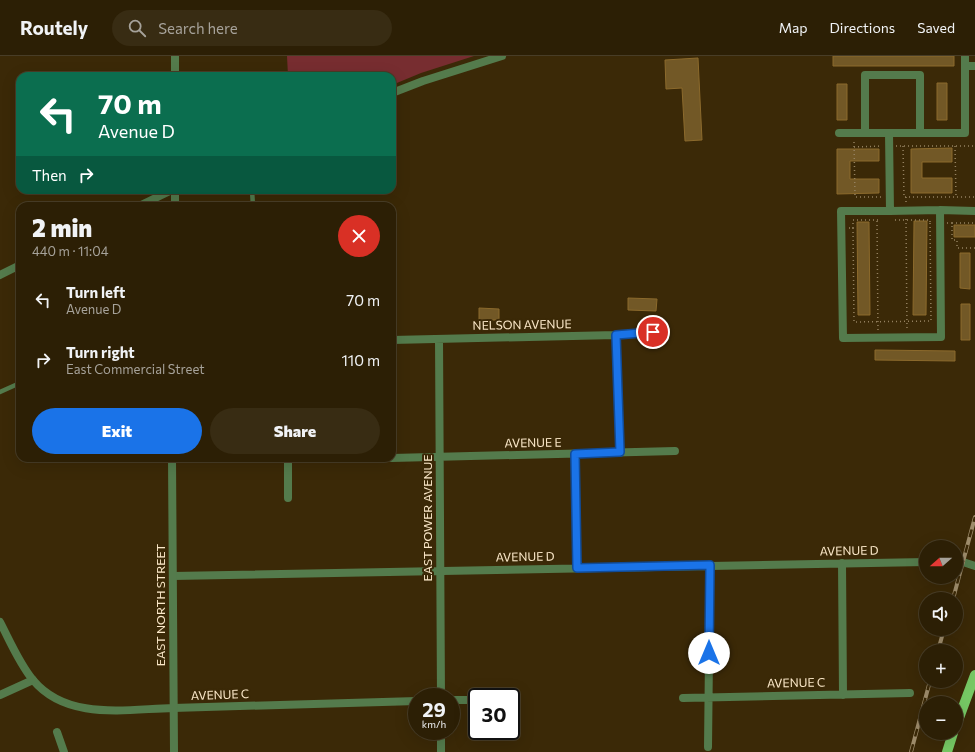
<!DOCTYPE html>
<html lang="en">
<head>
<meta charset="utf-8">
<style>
	body { margin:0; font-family:Commissioner,sans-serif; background:#382c13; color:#f1f3f6; height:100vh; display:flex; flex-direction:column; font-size:15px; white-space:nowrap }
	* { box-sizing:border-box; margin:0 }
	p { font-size:13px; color:#a6a29a }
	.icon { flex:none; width:22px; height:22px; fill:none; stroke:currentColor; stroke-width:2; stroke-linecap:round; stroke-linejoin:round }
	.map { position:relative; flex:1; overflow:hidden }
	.side { position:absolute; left:16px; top:146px; width:380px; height:260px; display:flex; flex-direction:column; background:#2c1f05; border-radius:12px; box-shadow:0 4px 16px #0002,0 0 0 1px #483d27 }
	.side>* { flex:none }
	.guide { position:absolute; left:16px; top:16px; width:380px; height:122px; border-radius:12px; box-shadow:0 4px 16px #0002,0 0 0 1px #483d27; background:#0b6e4f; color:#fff; overflow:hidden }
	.needle { width:26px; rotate:249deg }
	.controls { position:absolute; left:919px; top:484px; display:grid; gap:8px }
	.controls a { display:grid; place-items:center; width:44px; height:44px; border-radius:50%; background:#2c1f05; box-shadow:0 4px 16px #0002,0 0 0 1px #483d27; font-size:20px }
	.speed { position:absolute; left:408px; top:632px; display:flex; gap:8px; font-size:20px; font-weight:700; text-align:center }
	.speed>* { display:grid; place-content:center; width:52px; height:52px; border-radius:50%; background:#2c1f05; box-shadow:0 4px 16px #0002,0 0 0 1px #483d27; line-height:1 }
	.speed small { font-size:10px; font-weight:400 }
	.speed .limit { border:2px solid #111; border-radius:6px; background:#fff; color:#111 }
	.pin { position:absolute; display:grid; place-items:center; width:34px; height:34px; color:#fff; margin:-17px; border:2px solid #fff; border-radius:50%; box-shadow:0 1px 4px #0007 }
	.me { position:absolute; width:44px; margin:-22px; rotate:0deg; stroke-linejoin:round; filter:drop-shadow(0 0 3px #0008) }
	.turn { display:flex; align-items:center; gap:14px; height:84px; padding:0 16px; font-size:18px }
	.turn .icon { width:52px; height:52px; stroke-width:2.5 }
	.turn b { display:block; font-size:28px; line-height:34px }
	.then { display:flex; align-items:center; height:38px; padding:0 16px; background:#0003; gap:8px; font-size:15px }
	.round { display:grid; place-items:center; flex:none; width:42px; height:42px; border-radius:21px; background:#382c13 }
	.head { display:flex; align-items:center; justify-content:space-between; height:68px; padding:0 16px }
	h1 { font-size:24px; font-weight:800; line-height:30px }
	.primary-button { display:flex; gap:8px; margin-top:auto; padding:8px 16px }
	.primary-button a { flex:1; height:46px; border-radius:24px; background:#1a73e8; color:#fff; font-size:16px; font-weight:800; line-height:46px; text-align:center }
	.primary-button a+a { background:#382c13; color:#f1f3f6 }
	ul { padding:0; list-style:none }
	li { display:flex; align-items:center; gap:12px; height:60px; padding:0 16px }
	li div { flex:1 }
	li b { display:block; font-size:15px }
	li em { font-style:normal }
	header { display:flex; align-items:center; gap:24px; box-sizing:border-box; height:56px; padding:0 20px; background:#2c1f05; border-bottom:1px solid #483d27 }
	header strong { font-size:19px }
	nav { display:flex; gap:22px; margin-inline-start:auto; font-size:14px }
	.search { width:280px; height:36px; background:#382c13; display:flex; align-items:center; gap:10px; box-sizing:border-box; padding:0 14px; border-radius:22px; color:#a6a29a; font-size:15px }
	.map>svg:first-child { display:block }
	.green { fill:#772d30 }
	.building { fill:#725826; stroke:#8c6a2c }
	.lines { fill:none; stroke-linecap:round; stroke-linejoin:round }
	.path { stroke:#948160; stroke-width:1.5; stroke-dasharray:1 3; stroke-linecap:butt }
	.service { stroke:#547b4c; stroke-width:4.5 }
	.minor { stroke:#547b4c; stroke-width:8 }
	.tertiary { stroke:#547b4c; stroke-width:8 }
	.primary { stroke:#76c864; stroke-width:10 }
	.rail-casing { stroke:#9e8c6b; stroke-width:4 }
	.rail { stroke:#3b2907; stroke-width:2.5; stroke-dasharray:8; stroke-linecap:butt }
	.route-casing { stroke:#114b97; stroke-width:10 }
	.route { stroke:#1a73e8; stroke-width:7 }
	.labels { text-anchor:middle; stroke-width:4; stroke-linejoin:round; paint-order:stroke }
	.street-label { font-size:12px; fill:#fbe8c9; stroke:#3b2907 }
</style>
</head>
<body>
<header>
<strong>Routely</strong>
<div class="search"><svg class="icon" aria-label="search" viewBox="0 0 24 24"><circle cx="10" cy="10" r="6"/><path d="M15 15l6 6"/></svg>Search here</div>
<nav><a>Map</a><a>Directions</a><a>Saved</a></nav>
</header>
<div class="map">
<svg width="975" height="696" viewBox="0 0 975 696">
	<rect width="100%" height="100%" fill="#3b2907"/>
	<!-- green -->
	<path class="green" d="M287 0H474L421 17 392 29V20H288Z"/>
	<!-- building -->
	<path class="building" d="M833 0H954V10H833Z
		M698 2 702 84 685 85 682 32 666 33 665 4Z
		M937 27H947V64H937Z
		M837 28H847V64H837Z
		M952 92V106H922V122H952V137H911V93Z
		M837 93H879V105H850V123H879V137L837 138Z
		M914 165H927L926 259H913Z
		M857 166H869L870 259H858Z
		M954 169H975V181H954Z
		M960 197H970V233L960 232Z
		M628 242 657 243 656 255 628 254Z
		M961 248H970V284H961Z
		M479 252 499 253V264H479Z
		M875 294 955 295V305L875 304Z"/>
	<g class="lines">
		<!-- path -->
		<path class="path" d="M854 86 855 141H882
			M896 90H975
			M903 90 904 141H975
			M955 90 956 141
			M854 91 882 90
			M906 141V148
			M906 163 907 274
			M895 164H930V167
			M877 165 878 275
			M947 167H952V184H957V192H975
			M952 167H975
			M849 172H853V164H881
			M853 172 854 266 931 265 930 167"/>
		<!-- service -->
		<path class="service" d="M252 134 253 150
			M0 336 20 327"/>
		<!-- minor -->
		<path class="minor" d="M965 10H975
			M839 77H965V0
			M865 77V19H920V77
			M889 77 890 155H841L843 282 941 281 940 154 890 155
			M940 154 975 155
			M616 279 620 396
			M439 283 441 641
			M392 284 616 279 653 276
			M575 398 577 512
			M392 402 675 395
			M288 403 359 402
			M288 442V402
			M956 506H963L975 510
			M842 507 843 639
			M173 520 926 506
			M0 639 33 624
			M683 642 910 637
			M451 644H477
			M173 652 417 645
			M57 676 64 696
			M708 691 710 509
			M441 696V675"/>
		<!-- tertiary -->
		<path class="tertiary" d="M175 0V20
			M392 37 423 25 502 0
			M139 150 172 134
			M175 150V134
			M0 219 20 209
			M172 402 174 696
			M0 566C10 585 19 607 33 624 67 665 126 653 173 652"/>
		<!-- primary -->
		<path class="primary" d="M956 670 975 619
			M947 696 953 677"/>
		<defs>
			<path id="rail" d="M953 543 975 461
				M938 595 944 573
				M911 696 930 625"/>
		</defs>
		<!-- rail casing -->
		<use href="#rail" class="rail-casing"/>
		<!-- rail -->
		<use href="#rail" class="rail"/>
	</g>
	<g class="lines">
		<defs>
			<path id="route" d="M653 276 616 279 620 396 575 398 577 512 710 509 709 597"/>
		</defs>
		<!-- route casing -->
		<use href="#route" class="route-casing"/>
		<!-- route -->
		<use href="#route" class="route"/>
	</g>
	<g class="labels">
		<!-- street labels -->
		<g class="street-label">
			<text transform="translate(522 269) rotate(-1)" y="4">NELSON AVENUE</text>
			<text transform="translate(533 387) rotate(-1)" y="4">AVENUE E</text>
			<text transform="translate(428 462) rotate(-90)" y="4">EAST POWER AVENUE</text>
			<text transform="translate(849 495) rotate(-1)" y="4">AVENUE D</text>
			<text transform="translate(525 501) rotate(-1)" y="4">AVENUE D</text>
			<text transform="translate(161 549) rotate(-90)" y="4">EAST NORTH STREET</text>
			<text transform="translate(796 627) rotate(-1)" y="4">AVENUE C</text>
			<text transform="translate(220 639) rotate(-2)" y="4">AVENUE C</text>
		</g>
	</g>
</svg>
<div class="controls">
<a><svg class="needle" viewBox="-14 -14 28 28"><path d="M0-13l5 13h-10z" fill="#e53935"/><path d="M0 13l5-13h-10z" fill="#a6a29a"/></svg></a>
<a><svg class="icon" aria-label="sound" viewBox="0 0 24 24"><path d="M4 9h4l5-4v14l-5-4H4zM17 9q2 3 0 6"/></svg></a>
<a>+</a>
<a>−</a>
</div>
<div class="speed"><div>29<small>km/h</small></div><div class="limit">30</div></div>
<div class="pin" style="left:653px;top:276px;background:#d93025"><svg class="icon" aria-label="arrive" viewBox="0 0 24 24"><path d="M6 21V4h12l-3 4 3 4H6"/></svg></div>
<svg class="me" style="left:709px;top:597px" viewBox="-20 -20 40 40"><circle r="19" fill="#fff"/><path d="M0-13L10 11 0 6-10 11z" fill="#1a73e8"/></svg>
<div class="guide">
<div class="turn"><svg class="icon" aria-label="left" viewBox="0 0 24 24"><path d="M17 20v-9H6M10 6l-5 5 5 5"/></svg><div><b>70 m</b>Avenue D</div></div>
<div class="then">Then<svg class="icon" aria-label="right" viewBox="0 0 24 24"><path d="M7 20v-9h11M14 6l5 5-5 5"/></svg></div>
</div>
<section class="side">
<div class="head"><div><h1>2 min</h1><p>440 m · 11:04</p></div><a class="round" style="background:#d93025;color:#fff"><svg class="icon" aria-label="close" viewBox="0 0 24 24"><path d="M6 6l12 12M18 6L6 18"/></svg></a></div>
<ul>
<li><svg class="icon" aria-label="left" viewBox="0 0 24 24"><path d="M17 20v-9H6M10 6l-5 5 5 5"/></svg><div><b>Turn left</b><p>Avenue D</p></div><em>70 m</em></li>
<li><svg class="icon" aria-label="right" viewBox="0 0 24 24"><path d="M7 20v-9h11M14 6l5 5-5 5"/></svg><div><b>Turn right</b><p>East Commercial Street</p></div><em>110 m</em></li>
</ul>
<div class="primary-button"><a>Exit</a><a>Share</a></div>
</section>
</div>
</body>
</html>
